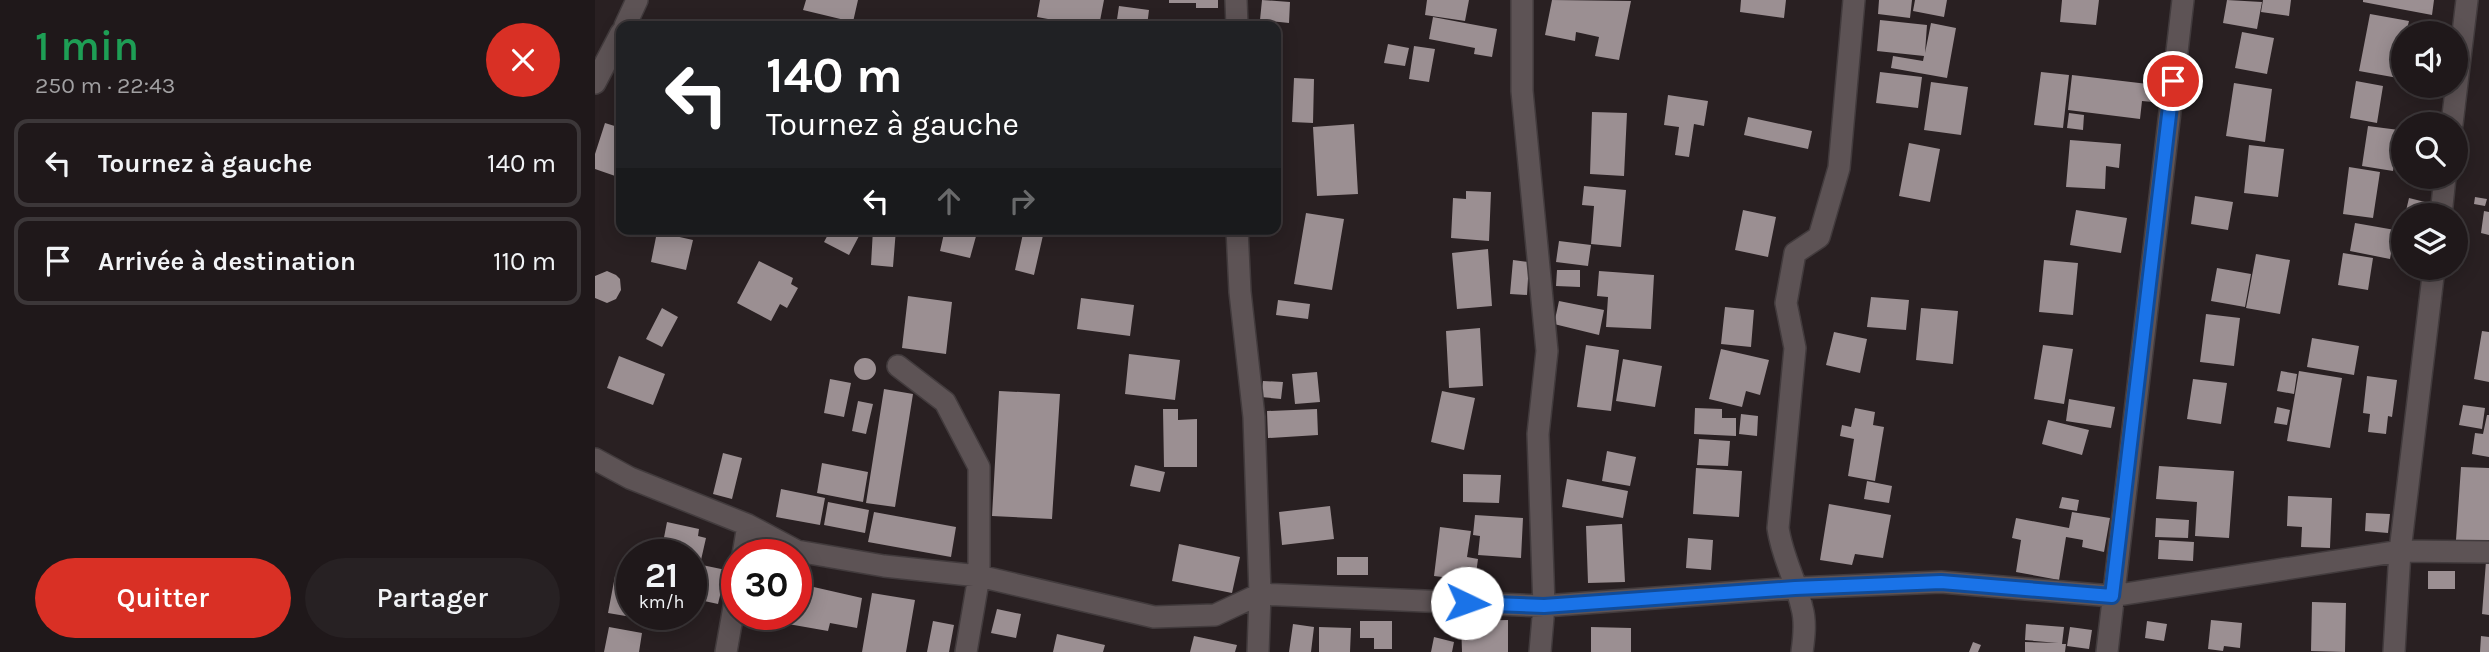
<!DOCTYPE html>
<html lang="fr">
<head>
<meta charset="utf-8">
<style>
	body { margin:0; font-family:Karla,sans-serif; background:#272123; color:#f1f3f6; height:100vh; display:flex; flex-direction:column; font-size:26px; white-space:nowrap }
	* { box-sizing:border-box; margin:0 }
	p { font-size:23px; color:#a1a0a2 }
	.icon { flex:none; width:38px; height:38px; fill:none; stroke:currentColor; stroke-width:2; stroke-linecap:round; stroke-linejoin:round }
	.map { position:relative; flex:1; overflow:hidden }
	.panel { display:flex; flex-direction:column; background:#1f181a; width:595px }
	.panel>* { flex:none }
	.banner { position:absolute; left:21px; top:21px; width:665px; height:214px; border-radius:14px; box-shadow:0 4px 18px #0003,0 0 0 2px #3c3739; background:#202124; color:#fff; overflow:hidden }
	.controls { position:absolute; left:1796px; top:21px; display:grid; gap:14px }
	.controls a { display:grid; place-items:center; width:77px; height:77px; border-radius:50%; background:#1f181a; box-shadow:0 4px 18px #0003,0 0 0 2px #3c3739; font-size:35px }
	.speed { position:absolute; left:21px; top:539px; display:flex; gap:14px; font-size:35px; font-weight:700; text-align:center }
	.speed>* { display:grid; place-content:center; width:91px; height:91px; border-radius:50%; background:#1f181a; box-shadow:0 4px 18px #0003,0 0 0 2px #3c3739; line-height:1 }
	.speed small { font-size:18px; font-weight:400 }
	.speed .limit { border:10px solid #d22; background:#fff; color:#111 }
	.pin { position:absolute; display:grid; place-items:center; width:60px; height:60px; color:#fff; margin:-30px; border:4px solid #fff; border-radius:50%; box-shadow:0 2px 7px #0007 }
	.me { position:absolute; width:77px; margin:-38px; rotate:93deg; stroke-linejoin:round; filter:drop-shadow(0 0 5px #0008) }
	.turn { display:flex; align-items:center; gap:24px; height:147px; padding:0 35px; font-size:32px }
	.turn .icon { width:91px; height:91px; stroke-width:2.5 }
	.turn b { display:block; font-size:49px; line-height:60px }
	.lanes { display:flex; align-items:center; height:66px; padding:0 35px; background:#0003; justify-content:center; gap:35px; direction:ltr }
	.lanes .off { opacity:.35 }
	.round { display:grid; place-items:center; flex:none; width:74px; height:74px; border-radius:37px; background:#272123 }
	.headline { display:flex; align-items:center; justify-content:space-between; height:119px; padding:0 35px }
	h1 { font-size:42px; font-weight:600; line-height:52px; color:#1e9e55 }
	.cta { display:flex; gap:14px; margin-top:auto; padding:14px 35px }
	.cta a { flex:1; height:80px; border-radius:42px; background:#d93025; color:#fff; font-size:28px; font-weight:600; line-height:80px; text-align:center }
	.cta a+a { background:#272123; color:#f1f3f6 }
	ul { padding:0; list-style:none }
	li { display:flex; align-items:center; gap:21px; height:88px; margin:0 14px 10px; padding:0 21px; border:4px solid #3c3739; border-radius:14px }
	li div { flex:1 }
	li b { display:block; font-size:26px }
	li em { font-style:normal }
	main { display:flex; flex:1; min-height:0 }
	.map>svg:first-child { display:block }
	.building { fill:#9b8f92 }
	.lines { fill:none; stroke-linecap:round; stroke-linejoin:round }
	.minor-casing { stroke:#423b3d; stroke-width:24 }
	.minor { stroke:#5d5355; stroke-width:21 }
	.route-casing { stroke:#114b97; stroke-width:18 }
	.route { stroke:#1a73e8; stroke-width:12 }
</style>
</head>
<body>
<main>
<section class="panel">
<div class="headline"><div><h1>1 min</h1><p>250 m · 22:43</p></div><a class="round" style="background:#d93025;color:#fff"><svg class="icon" aria-label="close" viewBox="0 0 24 24"><path d="M6 6l12 12M18 6L6 18"/></svg></a></div>
<ul>
<li><svg class="icon" aria-label="left" viewBox="0 0 24 24"><path d="M17 20v-9H6M10 6l-5 5 5 5"/></svg><div><b>Tournez à gauche</b></div><em>140 m</em></li>
<li><svg class="icon" aria-label="arrive" viewBox="0 0 24 24"><path d="M6 21V4h12l-3 4 3 4H6"/></svg><div><b>Arrivée à destination</b></div><em>110 m</em></li>
</ul>
<div class="cta"><a>Quitter</a><a>Partager</a></div>
</section>
<div class="map">
<svg width="1894" height="652" viewBox="0 0 1894 652">
	<rect width="100%" height="100%" fill="#292022"/>
	<!-- building -->
	<path class="building" d="M211 0H263L258 22 208 10Z
		M445 0H509L504 26 473 23 472 26H452L453 19 442 17Z
		M574 0H623V8H601V3H574Z
		M667 0 695 2 694 23 665 20Z
		M832 0H874L870 21 830 15Z
		M957 0 1036 1 1024 60 1000 56 1004 37 981 32 980 41 950 35Z
		M1146 0H1191L1189 18 1145 12Z
		M1284 0H1317L1315 18 1283 14Z
		M1320 0H1352L1349 17 1318 11Z
		M1467 0H1504L1501 25 1465 22Z
		M1632 0 1667 2 1662 29 1628 23Z
		M1668 0H1696L1694 16 1666 12Z
		M1768 0H1839L1837 15 1768 2Z
		M524 6 554 10 552 26H521Z
		M1775 14 1814 21 1811 33H1808V53L1803 78 1764 71Z
		M838 17 902 29 897 57 879 54 880 48 834 39Z
		M1285 20 1332 25 1330 53 1336 23 1361 28 1352 78 1296 68 1298 56 1328 61 1329 56 1282 51Z
		M1647 32 1679 38 1672 74 1640 68Z
		M793 44 814 48 810 66 789 63Z
		M819 46 840 49 834 82 814 79Z
		M1285 72 1327 77 1323 108 1281 103Z
		M1446 72 1474 75 1468 128 1439 125Z
		M1477 75 1561 85 1558 102 1547 101 1545 119 1473 110Z
		M699 78 719 79 718 123 697 122Z
		M1761 81 1788 86 1782 123 1755 118Z
		M1336 82 1373 87 1366 135 1329 130Z
		M1639 83 1677 89 1670 142 1631 136Z
		M1073 95 1113 101 1109 126 1099 124 1094 157 1080 155 1084 127 1069 125Z
		M997 112 1032 113 1029 176 995 174Z
		M1474 113 1489 115 1488 130 1472 128Z
		M1153 117 1217 131 1213 149 1149 135Z
		M10 123 26 128V178L0 169V154Z
		M759 124 763 194 722 196 718 127Z
		M1773 126 1804 130 1798 171 1767 166Z
		M1475 140 1526 144 1524 168 1511 166 1510 189 1471 187Z
		M1314 143 1345 149 1335 202 1304 196Z
		M1654 145 1689 149 1683 197 1649 193Z
		M1754 167 1785 172 1778 218 1748 214Z
		M989 186 1031 190 1026 247 996 244 999 206 987 205Z
		M871 191 896 192 894 241 856 238 858 198 871 199Z
		M1600 196 1638 202 1633 230 1596 224Z
		M1880 197 1892 199 1890 206 1879 204Z
		M1814 198 1830 202 1828 215H1810Z
		M1148 210 1181 217 1173 257 1140 250Z
		M1481 210 1532 218 1526 253 1475 245Z
		M1889 211 1894 212V235L1886 233Z
		M711 213 749 219 737 290 699 284Z
		M1760 223 1800 230 1795 259 1755 251Z
		M236 229H251L264 236 254 255 229 242Z
		M278 229H301L298 267 276 265Z
		M350 229H383L375 258 345 251Z
		M429 229 449 231 439 275 420 270Z
		M62 232 98 240 91 270 56 262Z
		M964 241 996 245 993 266 961 262Z
		M893 249 897 306 862 309 857 253Z
		M1748 253 1778 258 1773 290 1743 285Z
		M1661 254 1695 260 1685 314 1651 308Z
		M918 260 934 262 932 295 915 294Z
		M1449 260 1483 263 1478 315 1444 312Z
		M164 261 198 278 196 284 203 288 192 308 185 304 176 321 142 303Z
		M1622 268 1656 274 1650 307 1616 301Z
		M962 270H985V287L961 286Z
		M12 271 21 275 25 279 26 290 21 299 12 303 0 298V276Z
		M1004 271 1059 275 1056 329 1011 327 1013 297 1002 296Z
		M313 296 357 302 351 354 307 348Z
		M1276 297 1314 300 1311 330 1272 327Z
		M486 298 539 305 535 336 482 329Z
		M683 300 715 304 713 319 681 315Z
		M964 301 1009 310 1004 335 959 324Z
		M1130 307 1159 310 1156 347 1126 344Z
		M67 308 83 317 67 347 51 339Z
		M1326 308 1363 311 1358 364 1321 360Z
		M1611 314 1645 318 1639 366 1605 362Z
		M885 328 888 386 854 388 851 331Z
		M1887 331 1894 332V382L1879 379Z
		M1239 332 1272 339 1265 373 1231 365Z
		M1717 338 1764 346 1759 375 1712 367Z
		M991 345 1024 350 1016 411 982 407Z
		M1448 345 1478 349 1469 404 1439 399Z
		M1126 349 1174 360 1165 395 1151 391 1147 407 1114 399Z
		M534 354 585 360 580 400 530 394Z
		M24 356 70 374 58 405 12 388Z
		M259 369a11 11 0 1 1 22 0a11 11 0 1 1-22 0Z
		M1028 359 1067 366 1060 407 1021 401Z
		M1686 371 1702 374 1699 394 1682 391Z
		M1704 371 1747 378 1735 448 1692 441Z
		M722 372 725 402 700 404 697 374Z
		M1772 376 1802 380 1797 417 1793 416 1791 434 1773 432 1775 414 1768 413Z
		M235 379 256 383 249 417 229 413Z
		M1598 379 1632 383 1626 424 1592 419Z
		M668 381 688 382 686 399 666 397Z
		M289 389 318 394 300 507 271 503Z
		M404 391 465 394 457 519 397 516Z
		M847 391 880 398 869 450 836 442Z
		M1474 399 1520 407 1516 428 1471 421Z
		M263 401 278 404 271 434 257 431Z
		M1868 405 1890 408 1887 429 1864 425Z
		M1682 407 1695 410 1692 425 1679 423Z
		M1100 408 1127 409V418H1141V436L1099 434Z
		M1260 408 1280 412 1278 425 1289 427 1280 481 1253 476 1259 439 1245 436 1247 425 1256 427Z
		M568 409H583V420L602 419V467H569Z
		M722 409 723 435 673 438 672 411Z
		M1146 414 1163 416 1162 436 1144 434Z
		M1892 415H1894V457L1877 454 1880 433 1888 434Z
		M1453 420 1494 430 1487 455 1447 444Z
		M1104 439 1135 441 1133 466 1102 465Z
		M1012 451 1041 457 1035 486 1007 481Z
		M128 453 147 458 137 499 118 494Z
		M227 463 273 472 268 502 222 493Z
		M540 465 570 472 565 492 535 486Z
		M1564 466 1639 471 1634 538 1600 536 1602 502 1561 499Z
		M1866 467 1894 468V543L1861 540Z
		M1101 468 1147 471 1144 517 1098 514Z
		M868 474 906 475 904 503 868 502Z
		M972 479 1033 491 1028 518 967 507Z
		M1272 481 1297 486 1294 503 1269 499Z
		M186 489 230 498 225 525 181 517Z
		M1693 496 1737 498 1735 548 1706 547 1707 527 1692 526Z
		M1467 497 1484 500 1482 511 1464 508Z
		M233 502 274 510 270 533 229 525Z
		M1234 504 1296 515 1288 558 1260 554 1257 565 1225 560Z
		M735 506 739 539 687 545 684 512Z
		M279 512 361 527 356 557 273 542Z
		M1477 512 1515 518 1509 552 1487 547 1488 540 1471 537 1464 580 1421 572 1426 540 1417 538 1421 518 1474 528Z
		M1771 513 1795 514 1793 533 1770 531Z
		M880 515 928 518 926 558 883 555 885 536 878 535Z
		M1561 518 1594 520 1593 538 1560 537Z
		M72 522 104 529 103 536 111 538 106 560 96 558V555L66 553Z
		M1027 524 1030 582 993 583 991 526Z
		M845 527 876 531 872 557 883 559 880 581 839 576Z
		M1093 538 1118 540 1116 570 1091 568Z
		M1564 540 1599 542 1598 561 1563 559Z
		M584 544 645 557 637 593 577 581Z
		M742 557H773V575H742Z
		M1891 561H1894V615L1887 614Z
		M107 565 131 570 123 604 100 599Z
		M96 569 102 570 97 591 96 590Z
		M1833 571H1860V589H1833Z
		M20 576 37 579V614H61L60 621 13 613Z
		M201 583 267 598 262 628 235 623 233 631 176 621 177 614H201Z
		M277 593 320 600 311 652H267Z
		M1717 602 1751 603 1750 652 1716 651Z
		M402 609 426 614 421 638 396 633Z
		M913 620V652H867L866 621Z
		M1616 620 1647 623 1645 648 1629 646 1628 651 1613 649Z
		M338 621 359 625 354 652H332Z
		M765 621H797V649H779V638H765Z
		M1552 621 1572 624 1569 641 1550 638Z
		M698 624 719 627 716 652H694Z
		M1431 624 1469 627 1467 644H1471L1470 652H1430V642L1463 643 1430 640Z
		M14 627 47 633 44 652H9Z
		M724 627 756 628 755 652H724Z
		M996 627 1036 628V652H996Z
		M1475 627 1497 630 1494 649 1472 646Z
		M462 634 510 645 508 652H458Z
		M599 636 642 645 640 652H595Z
		M1886 636 1894 637V652H1885Z
		M839 637 859 642 857 652H836Z
		M1378 642 1386 645 1383 652H1374Z"/>
	<g class="lines">
		<defs>
			<path id="minor" d="M641 0 642 26
				M927 0V91L952 351 943 434 949 606 945 652
				M30 26 42 0
				M0 83 26 33
				M1857 124 1872 0
				M1846 215 1850 177
				M642 229 645 292 659 417 665 594 663 652
				M303 366 350 402 384 467V576L371 652
				M0 459 35 478 153 525 202 551 289 566 384 576 559 617 620 615 665 594 949 606 1200 588 1346 582 1517 596 1805 551 1894 552
				M148 555 153 525
				M131 652 142 590
				M1207 652C1209 638 1211 622 1207 608 1201 580 1187 557 1183 528L1200 348 1191 303 1200 253 1224 237 1244 168 1259 0
				M1512 652 1588 0
				M1799 652 1805 551 1839 268"/>
		</defs>
		<!-- minor casing -->
		<use href="#minor" class="minor-casing"/>
		<!-- minor -->
		<use href="#minor" class="minor"/>
	</g>
	<g class="lines">
		<defs>
			<path id="route" d="M872 603 949 606 1200 588 1346 582 1517 596 1578 81"/>
		</defs>
		<!-- route casing -->
		<use href="#route" class="route-casing"/>
		<!-- route -->
		<use href="#route" class="route"/>
	</g>
</svg>
<div class="controls">
<a><svg class="icon" aria-label="sound" viewBox="0 0 24 24"><path d="M4 9h4l5-4v14l-5-4H4zM17 9q2 3 0 6"/></svg></a>
<a><svg class="icon" aria-label="search" viewBox="0 0 24 24"><circle cx="10" cy="10" r="6"/><path d="M15 15l6 6"/></svg></a>
<a><svg class="icon" aria-label="layers" viewBox="0 0 24 24"><path d="M12 4l9 5-9 5-9-5zM3 14l9 5 9-5"/></svg></a>
</div>
<div class="speed"><div>21<small>km/h</small></div><div class="limit">30</div></div>
<div class="pin" style="left:1578px;top:81px;background:#d93025"><svg class="icon" aria-label="arrive" viewBox="0 0 24 24"><path d="M6 21V4h12l-3 4 3 4H6"/></svg></div>
<svg class="me" style="left:872px;top:603px" viewBox="-20 -20 40 40"><circle r="19" fill="#fff"/><path d="M0-13L10 11 0 6-10 11z" fill="#1a73e8"/></svg>
<div class="banner">
<div class="turn"><svg class="icon" aria-label="left" viewBox="0 0 24 24"><path d="M17 20v-9H6M10 6l-5 5 5 5"/></svg><div><b>140 m</b>Tournez à gauche</div></div>
<div class="lanes"><svg class="icon" aria-label="left" viewBox="0 0 24 24"><path d="M17 20v-9H6M10 6l-5 5 5 5"/></svg><svg class="icon off" aria-label="ahead" viewBox="0 0 24 24"><path d="M12 20V5M6 11l6-6 6 6"/></svg><svg class="icon off" aria-label="right" viewBox="0 0 24 24"><path d="M7 20v-9h11M14 6l5 5-5 5"/></svg></div>
</div>
</div>
</main>
</body>
</html>
